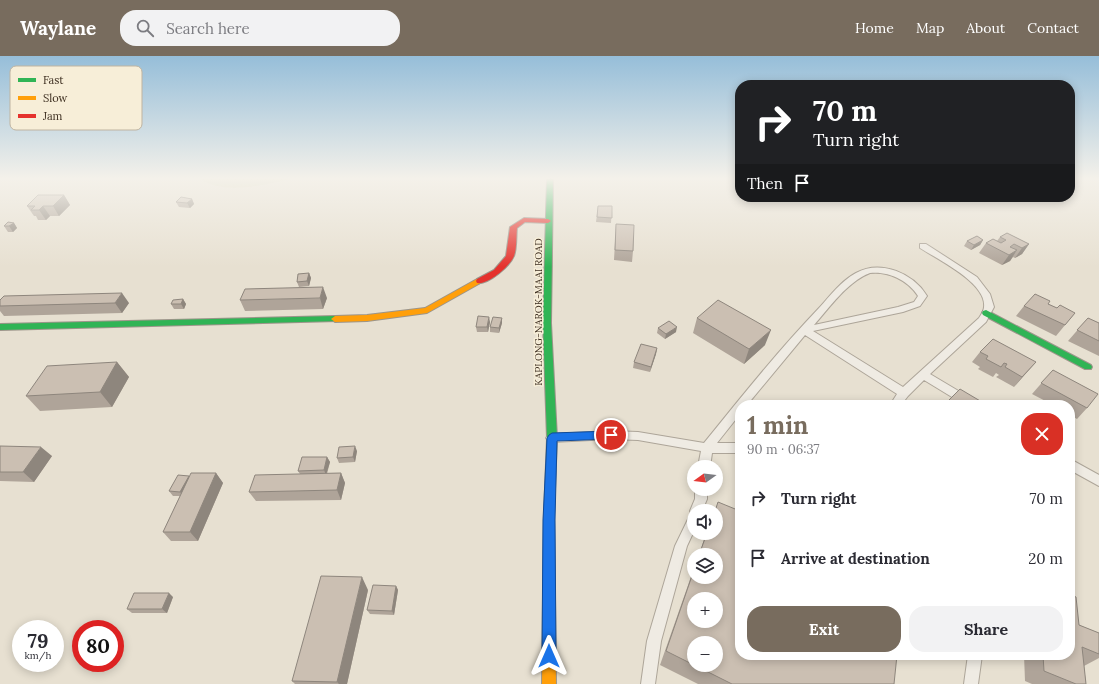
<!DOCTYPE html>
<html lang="en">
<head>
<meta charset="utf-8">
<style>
	body { margin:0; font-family:Lora,serif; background:#f2f2f3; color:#2b2b33; height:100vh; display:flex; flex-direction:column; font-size:15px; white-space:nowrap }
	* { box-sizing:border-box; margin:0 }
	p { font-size:13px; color:#7c7c81 }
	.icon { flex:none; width:22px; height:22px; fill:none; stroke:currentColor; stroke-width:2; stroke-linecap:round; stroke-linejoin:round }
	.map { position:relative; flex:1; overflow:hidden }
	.drawer { position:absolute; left:735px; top:344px; width:340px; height:260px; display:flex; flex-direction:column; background:#fff; border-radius:16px; box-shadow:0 2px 10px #0003 }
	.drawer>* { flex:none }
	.hud { position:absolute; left:735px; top:24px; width:340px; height:122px; border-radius:16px; box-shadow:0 2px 10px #0003; background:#202124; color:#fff; overflow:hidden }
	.needle { width:26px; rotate:255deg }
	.fabs { position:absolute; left:687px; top:404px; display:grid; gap:8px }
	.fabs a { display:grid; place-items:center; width:36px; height:36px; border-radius:50%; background:#fff; box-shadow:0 2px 10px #0003; font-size:20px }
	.speed { position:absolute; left:12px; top:564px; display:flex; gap:8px; font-size:20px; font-weight:700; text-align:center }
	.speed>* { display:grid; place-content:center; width:52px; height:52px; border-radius:50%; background:#fff; box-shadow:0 2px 10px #0003; line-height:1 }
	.speed small { font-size:10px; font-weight:400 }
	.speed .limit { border:6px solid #d22; background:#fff; color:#111 }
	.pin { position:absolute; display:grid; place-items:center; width:34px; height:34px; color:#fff; margin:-17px; border:2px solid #fff; border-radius:50%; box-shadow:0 1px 4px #0007 }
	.me { position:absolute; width:44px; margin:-22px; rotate:0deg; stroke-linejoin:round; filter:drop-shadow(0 0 3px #0008) }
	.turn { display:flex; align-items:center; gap:14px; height:84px; padding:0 12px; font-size:18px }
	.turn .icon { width:52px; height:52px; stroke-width:2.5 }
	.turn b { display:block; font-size:28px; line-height:34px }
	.then { display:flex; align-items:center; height:38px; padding:0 12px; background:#0003; gap:8px; font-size:15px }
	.round { display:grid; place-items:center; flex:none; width:42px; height:42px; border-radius:16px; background:#f2f2f3 }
	.head { display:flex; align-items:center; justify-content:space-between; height:68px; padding:0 12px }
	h1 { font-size:24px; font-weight:700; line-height:30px; color:#786c5e }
	.button { display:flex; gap:8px; margin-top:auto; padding:8px 12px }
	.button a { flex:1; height:46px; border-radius:16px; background:#786c5e; color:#fff; font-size:16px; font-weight:700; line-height:46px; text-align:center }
	.button a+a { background:#f2f2f3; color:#2b2b33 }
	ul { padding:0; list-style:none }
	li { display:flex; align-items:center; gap:12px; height:60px; padding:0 12px }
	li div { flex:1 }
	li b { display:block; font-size:15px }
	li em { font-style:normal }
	header { display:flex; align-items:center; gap:24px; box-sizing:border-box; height:56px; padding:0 20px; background:#786c5e; color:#fff }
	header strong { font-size:19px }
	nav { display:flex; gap:22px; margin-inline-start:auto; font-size:14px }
	.search { width:280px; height:36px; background:#f2f2f3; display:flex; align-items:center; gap:10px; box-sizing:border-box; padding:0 14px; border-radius:16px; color:#7c7c81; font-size:15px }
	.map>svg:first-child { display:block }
	.green { fill:#d6d7b3 }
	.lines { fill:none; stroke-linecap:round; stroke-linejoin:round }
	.lane-casing { stroke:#ada599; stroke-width:2 }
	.fast-casing { stroke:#9c958a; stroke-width:2 }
	.slow-casing { stroke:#9c958a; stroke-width:2 }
	.jam-casing { stroke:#9c958a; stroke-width:2 }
	.lane { fill:#efebe3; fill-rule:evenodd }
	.fast { fill:#30b455; fill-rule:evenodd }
	.slow { fill:#ff9f0a; fill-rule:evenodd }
	.jam { fill:#e5322d; fill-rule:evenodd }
	.wall { fill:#afa499 }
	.shaded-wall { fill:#8e867d }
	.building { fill:#cbbfb2; stroke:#8e867d; fill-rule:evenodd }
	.route { fill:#1a73e8; stroke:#114b97 }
	.labels { text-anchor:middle; stroke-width:3; stroke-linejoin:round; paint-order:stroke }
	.street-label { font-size:10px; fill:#3d2e20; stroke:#f7eed8 }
	.key { fill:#f7eed8; stroke:#bfb4a1; stroke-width:1 }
	.key-label { font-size:11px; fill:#3d2e20 }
</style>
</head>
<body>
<header>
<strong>Waylane</strong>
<div class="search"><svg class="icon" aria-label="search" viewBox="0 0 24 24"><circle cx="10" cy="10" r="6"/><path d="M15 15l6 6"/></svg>Search here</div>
<nav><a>Home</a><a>Map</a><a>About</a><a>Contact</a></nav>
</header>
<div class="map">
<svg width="1099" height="628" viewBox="0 0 1099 628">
	<rect width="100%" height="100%" fill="#e7e0d1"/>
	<!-- green -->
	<path class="green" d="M200 123H290C265 129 223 139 200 123Z"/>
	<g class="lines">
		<defs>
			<path id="lane" d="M920 188H926L977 221 990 238 994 251 986 266 930 318 977 346 978 349H965L924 324 908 340 901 349H890L897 338 805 279 747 349H740V358L717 387H740V397H712L710 411H698L701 395 638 384 611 383 552 386 548 385 546 382 548 379 552 378 611 375 638 376 704 387C741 341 778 295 819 252 830 240 841 225 856 217 881 203 914 218 927 240L920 250 903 256 813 275 903 331 979 262C981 259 984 254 984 251 987 227 937 203 920 192ZM870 217C888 215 908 224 918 240L914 246 898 251 814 269C830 251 847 226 870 217Z
				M1070 403 1099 419V430L1070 414Z
				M695 433H707V443L702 455H694V475L687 490 661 585 655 628H641L647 585 675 490 691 457 690 455 695 443Z
				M968 599H982L978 628H964Z"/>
			<path id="fast" d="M547 123H553L551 267 557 382 554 458 553 461 549 463 545 461 544 458 547 382 543 267Z
				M986 254 1091 309 1092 311 1091 313H1085L983 259 982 257 983 255Z
				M335 260 339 263 338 265 0 274V268Z"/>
			<path id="slow" d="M477 223H480L484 225 427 257 367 265 335 266 331 263 335 260 367 259 425 252Z
				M549 453 553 455 554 458 556 628H542L544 458 545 455Z"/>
			<path id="jam" d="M524 162 548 163 551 165 548 167 525 166 517 172C516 180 517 192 514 200 510 210 488 229 477 227L476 225 477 223 494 214 506 200 510 171Z"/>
		</defs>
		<!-- lane casing -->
		<use href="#lane" class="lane-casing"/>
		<!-- fast casing -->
		<use href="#fast" class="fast-casing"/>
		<!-- slow casing -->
		<use href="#slow" class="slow-casing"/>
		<!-- jam casing -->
		<use href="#jam" class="jam-casing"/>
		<!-- lane -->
		<use href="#lane" class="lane"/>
		<!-- fast -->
		<use href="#fast" class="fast"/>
		<!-- slow -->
		<use href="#slow" class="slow"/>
		<!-- jam -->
		<use href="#jam" class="jam"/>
	</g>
	<!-- wall -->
	<path class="wall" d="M64 139 70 149 59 160H50L46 164H38L36 160H34L27 150Z
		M192 143 194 148 190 152 179 151 176 146Z
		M598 150H612L611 167 596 166Z
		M14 167 17 172 13 176H8L4 170Z
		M616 168 633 195 632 206 614 204Z
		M1000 181 1029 188 1022 198 1015 202 1013 201 1010 205 1002 209 979 197 986 187 997 185Z
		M983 184 980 189 971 194 964 190 967 185Z
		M309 217 311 222 309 230 299 231 297 226Z
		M327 242 323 253 245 255 240 244Z
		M183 243 186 248 184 253H174L171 248Z
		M0 244 129 247 122 257 4 260 0 255Z
		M1048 248 1057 252 1075 257 1056 280 1016 260 1024 250Z
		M502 262V267L499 277 490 276V271Z
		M697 262 765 289 744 308 693 277Z
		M1088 262 1099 267V300L1068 285Z
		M490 266 488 276H477L476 271Z
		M658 272 676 276 665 283 657 277Z
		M657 292 656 298 650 316 633 312 634 306Z
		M980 296 1036 306 1014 331 996 321 999 319 996 317 993 321 978 313 980 311 972 306Z
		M117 306 129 321 112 351 40 355 26 340Z
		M1053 314 1087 352 1077 363 1070 359V349H1053L1032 338Z
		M0 390 52 400 34 426 0 425Z
		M357 395 355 406 339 407 337 402Z
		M327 401 330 406 327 418 341 417 345 427 341 444 256 445 249 436 300 418 298 415Z
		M216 417 223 427 198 485H171L163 476 180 440H173L169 435 189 420Z
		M706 477H716L894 628H698L660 609 694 512V521L716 499H699Z
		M396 530 398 534 394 559 370 558 367 554Z
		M368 534 347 628H295L292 625Z
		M173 541 167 557H132L127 553Z
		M1079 569 1099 577V602L1084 610 1086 628H1032L1025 625 1024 599H1070Z"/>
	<!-- shaded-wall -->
	<path class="shaded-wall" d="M64 139 70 149 59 160 53 150Z
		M192 143 194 148 190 152 187 147Z
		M43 150 50 160 46 164 39 154Z
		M14 167 17 172 13 176 9 170Z
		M983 184 980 189 971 194 974 189Z
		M1029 188 1022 198 1015 202 1022 192Z
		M1017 194 1010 205 1002 209 1009 199Z
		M309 217 311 222 309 230 307 225Z
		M323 231 327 242 323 253 320 242Z
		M122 237 129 247 122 257 115 247Z
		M183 243 186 248 184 253 181 248Z
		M489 261 490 266 488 276 487 271Z
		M502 262V267L499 277V272Z
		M677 271 676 276 665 283 666 278Z
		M771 274 765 289 744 308 749 293Z
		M657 292 656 298 650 316 651 311Z
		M117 306 129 321 112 351 100 336Z
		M1036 306 1027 316 1014 331 1022 321Z
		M355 390 357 395 355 406 353 401Z
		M41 391 52 400 34 426 23 416Z
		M327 401 330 406 326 419 324 414Z
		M216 417 223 427 198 485 190 476Z
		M341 417 345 427 341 444 337 434Z
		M189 420 184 441 180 436Z
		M362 521 368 534 347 628H339L337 626Z
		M396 530 398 534 394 559 392 555Z
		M169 537 173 541 167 557 162 553Z"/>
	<!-- building -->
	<path class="building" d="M38 139H64L53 150H43L39 154H31L35 150H27Z
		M181 141 192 143 187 147 176 146Z
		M598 150H612V162L597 161Z
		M8 166 14 167 9 170H4Z
		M616 168 634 169 633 195 615 194Z
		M1007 177 1029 188 1022 192 1014 188 1010 191 1017 194 1009 199 986 187 993 183 1001 187 1006 184 1000 181Z
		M977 180 983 184 974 189 967 185Z
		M309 217 307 225 297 226 298 218Z
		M323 231 320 242 240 244 245 233Z
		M122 237 115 247 0 250V244L4 240Z
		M1035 238 1050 245 1048 248 1057 252 1060 249 1075 257 1065 269 1024 250Z
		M183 243 181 248H171L173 244Z
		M718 244 771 274 749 293 697 262Z
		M478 260 489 261 487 271H476Z
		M493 261 502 262 499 272 490 271Z
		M1088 262 1099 267V285L1077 274Z
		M669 265 677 271 666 278 658 272Z
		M993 283 1036 306 1022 321 1005 311 1007 308 1004 307 1001 311 986 303 988 300 980 296Z
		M641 288 657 292 651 311 634 306Z
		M117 306 100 336 26 340 47 310Z
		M1053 314 1098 338 1087 352 1041 327Z
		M960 333 987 349H946L945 348Z
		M0 390 41 391 23 416H0Z
		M355 390 353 401 337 402 339 391Z
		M302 401H327L324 414 298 415Z
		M191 417H216L190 476H163Z
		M341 417 337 434 249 436 255 419Z
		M178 419 189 420 180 436 169 435Z
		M718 446 740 455V599H897L894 628H732L666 595 694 514V521H716V499H699L707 477H716V455H715ZM694 543H716V565H694ZM694 587H716V609H694Z
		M321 520 362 521 337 626 292 625Z
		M373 529 396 530 392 555 367 554Z
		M134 537H169L162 553H127Z
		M1070 538 1076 541 1079 569 1099 577V598L1082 591 1086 628H1076L1044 615 1043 599H1070Z"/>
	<!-- sky -->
	<linearGradient id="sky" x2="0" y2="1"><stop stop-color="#96bed9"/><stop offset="0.58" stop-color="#f4f1ea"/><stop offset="1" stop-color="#f4f1ea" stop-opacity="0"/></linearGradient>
	<rect width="1099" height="211" fill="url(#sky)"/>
	<!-- route -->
	<path class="route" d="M611 375 615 376 616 379 615 382 611 383 557 385 555 464 556 600 554 605 549 607 544 605 542 600 543 464 547 382 549 379 552 377Z"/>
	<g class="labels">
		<!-- street labels -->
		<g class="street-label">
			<text transform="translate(538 256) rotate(-90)" y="4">KAPLONG-NAROK-MAAI ROAD</text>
		</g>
	</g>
	<!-- legend -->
	<rect x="10" y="10" width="132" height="64" rx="6" class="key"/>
	<rect x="18" y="22" width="18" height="4" fill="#30b455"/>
	<rect x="18" y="40" width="18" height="4" fill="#ff9f0a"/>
	<rect x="18" y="58" width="18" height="4" fill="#e5322d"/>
	<g class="key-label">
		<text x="43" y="28">Fast</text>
		<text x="43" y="46">Slow</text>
		<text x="43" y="64">Jam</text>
	</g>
</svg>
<div class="fabs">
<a><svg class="needle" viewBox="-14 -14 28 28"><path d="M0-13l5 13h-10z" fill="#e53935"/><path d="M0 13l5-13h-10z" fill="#7c7c81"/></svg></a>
<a><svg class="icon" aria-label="sound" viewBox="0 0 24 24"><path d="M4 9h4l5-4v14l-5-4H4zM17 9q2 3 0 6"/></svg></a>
<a><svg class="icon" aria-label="layers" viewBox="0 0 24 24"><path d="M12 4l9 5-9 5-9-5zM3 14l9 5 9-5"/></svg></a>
<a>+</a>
<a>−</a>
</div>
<div class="speed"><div>79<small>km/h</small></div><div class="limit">80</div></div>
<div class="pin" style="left:611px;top:379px;background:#d93025"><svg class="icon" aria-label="arrive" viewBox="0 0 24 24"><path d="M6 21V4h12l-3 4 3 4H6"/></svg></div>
<svg class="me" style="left:549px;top:600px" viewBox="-20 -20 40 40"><path d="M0-17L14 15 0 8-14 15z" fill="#1a73e8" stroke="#fff" stroke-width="4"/></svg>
<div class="hud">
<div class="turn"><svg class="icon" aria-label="right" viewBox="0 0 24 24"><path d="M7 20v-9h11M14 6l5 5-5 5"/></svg><div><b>70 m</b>Turn right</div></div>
<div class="then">Then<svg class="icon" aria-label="arrive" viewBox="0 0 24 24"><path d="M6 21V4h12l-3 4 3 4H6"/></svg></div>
</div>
<section class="drawer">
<div class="head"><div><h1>1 min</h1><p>90 m · 06:37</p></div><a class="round" style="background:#d93025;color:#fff"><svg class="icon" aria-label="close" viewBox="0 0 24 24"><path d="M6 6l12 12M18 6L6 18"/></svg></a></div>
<ul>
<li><svg class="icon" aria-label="right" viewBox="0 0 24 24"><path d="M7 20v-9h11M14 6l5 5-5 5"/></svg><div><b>Turn right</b></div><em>70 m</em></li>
<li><svg class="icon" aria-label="arrive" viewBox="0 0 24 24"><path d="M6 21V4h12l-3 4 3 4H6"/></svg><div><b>Arrive at destination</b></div><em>20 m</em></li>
</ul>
<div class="button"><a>Exit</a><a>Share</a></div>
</section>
</div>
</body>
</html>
